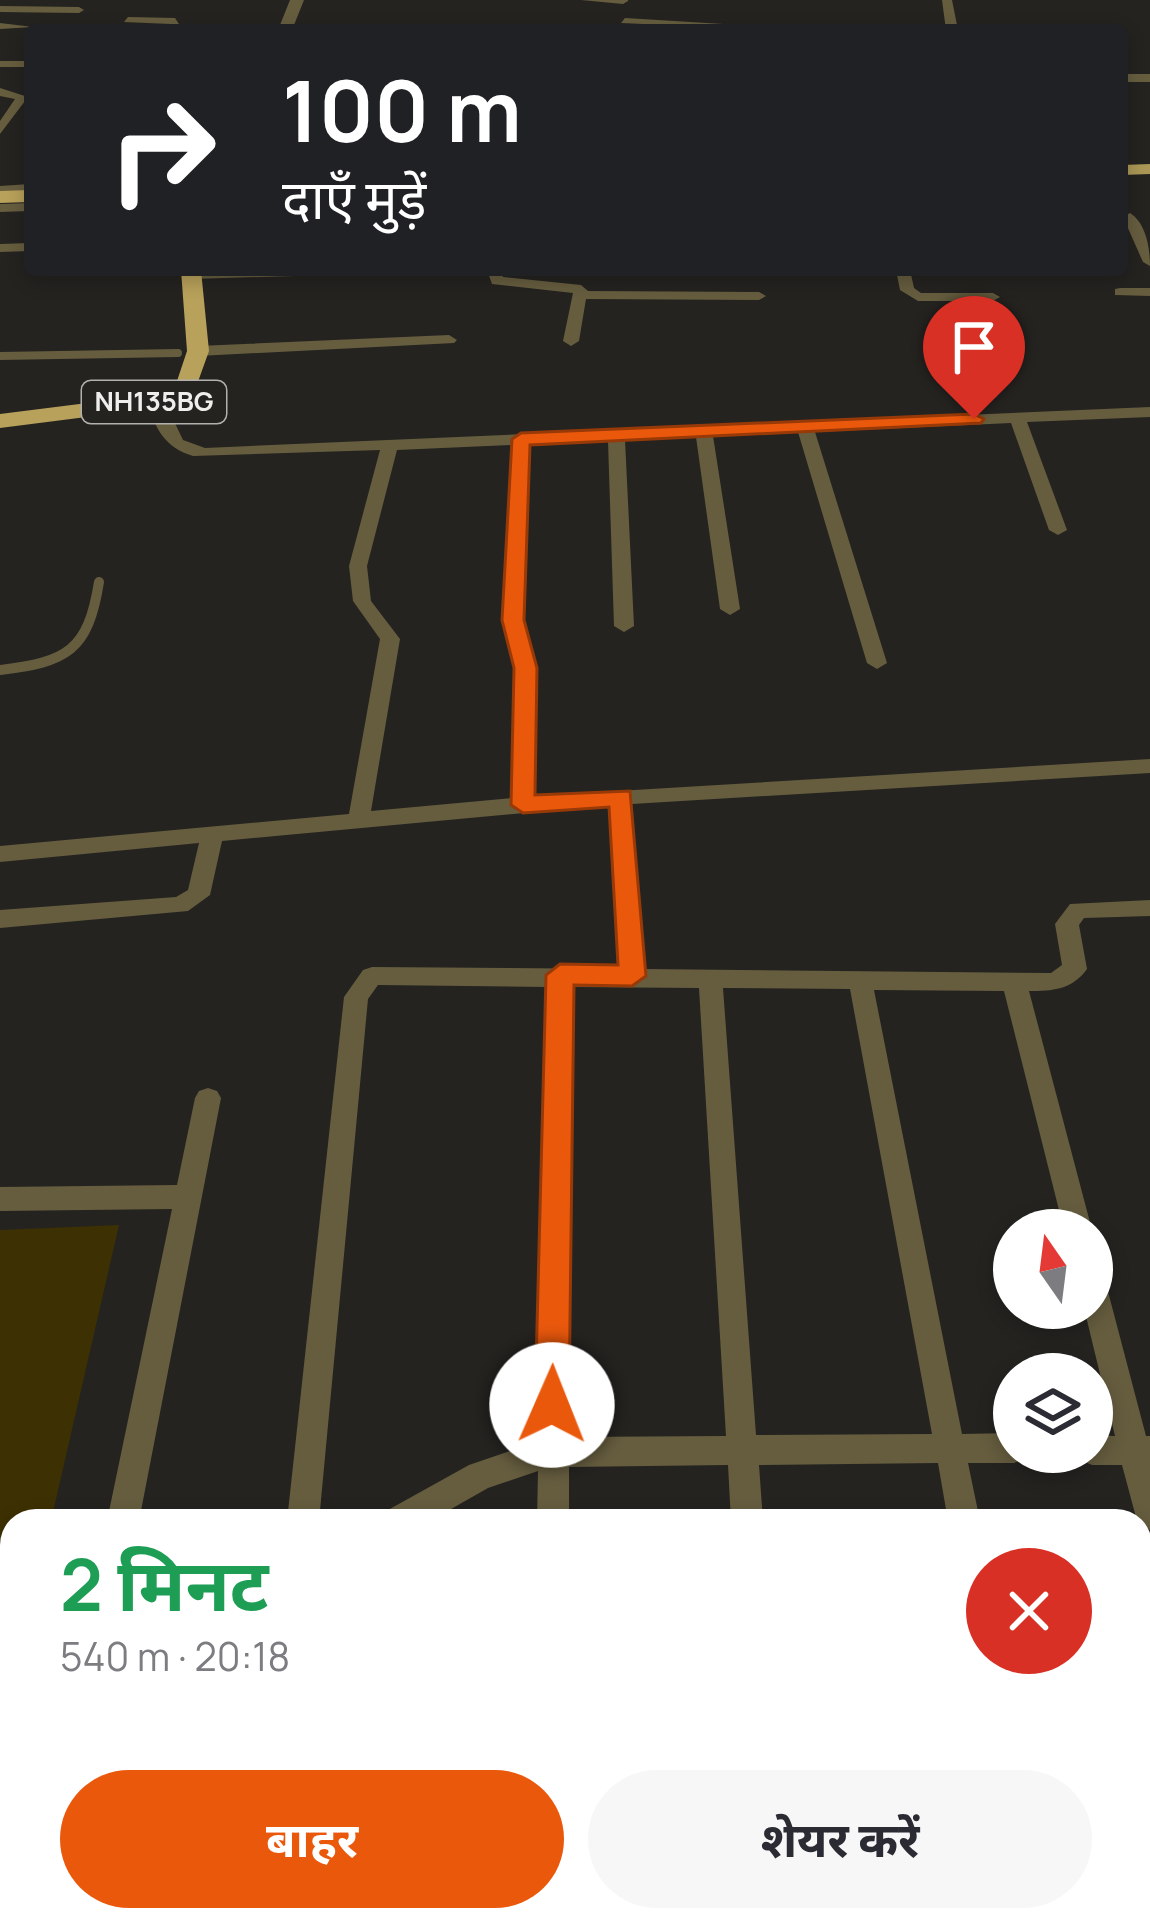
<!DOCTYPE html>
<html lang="hi">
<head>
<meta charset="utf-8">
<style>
	body { margin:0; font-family:Manrope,"Noto Sans Devanagari",sans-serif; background:#f7f7f7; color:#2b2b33; height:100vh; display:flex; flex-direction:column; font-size:45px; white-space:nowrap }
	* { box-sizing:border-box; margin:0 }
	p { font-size:39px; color:#7c7c81 }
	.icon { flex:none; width:66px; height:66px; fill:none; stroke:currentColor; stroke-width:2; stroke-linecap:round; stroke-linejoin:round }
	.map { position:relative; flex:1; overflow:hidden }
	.details { position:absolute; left:0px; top:1509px; width:1152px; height:423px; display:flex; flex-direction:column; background:#fff; border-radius:36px 36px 0 0; box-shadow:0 6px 18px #0003 }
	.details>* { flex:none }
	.top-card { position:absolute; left:24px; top:24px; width:1104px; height:252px; border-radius:12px; box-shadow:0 6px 18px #0003; background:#202124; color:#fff; overflow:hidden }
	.needle { width:78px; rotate:346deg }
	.tools { position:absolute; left:993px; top:1209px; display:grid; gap:24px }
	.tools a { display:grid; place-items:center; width:120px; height:120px; border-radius:50%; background:#fff; box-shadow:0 6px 18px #0003; font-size:60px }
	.pin { position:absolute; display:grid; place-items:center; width:102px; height:102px; color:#fff; margin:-123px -51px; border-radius:50% 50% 50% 0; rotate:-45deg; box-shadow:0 0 12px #0007 }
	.pin .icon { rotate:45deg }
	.me { position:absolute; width:132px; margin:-66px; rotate:1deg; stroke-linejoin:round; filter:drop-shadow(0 0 9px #0008) }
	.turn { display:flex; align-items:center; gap:42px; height:252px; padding:0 60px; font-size:54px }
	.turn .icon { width:156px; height:156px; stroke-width:2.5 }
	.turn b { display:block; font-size:84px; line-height:102px }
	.round { display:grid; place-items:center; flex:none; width:126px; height:126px; border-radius:63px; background:#f7f7f7 }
	.summary { display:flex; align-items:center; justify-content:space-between; height:204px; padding:0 60px }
	h1 { font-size:72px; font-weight:700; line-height:90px; color:#1e9e55 }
	.action { display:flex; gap:24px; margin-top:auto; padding:24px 60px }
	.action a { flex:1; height:138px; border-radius:72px; background:#ea580c; color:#fff; font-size:48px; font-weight:700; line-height:138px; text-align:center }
	.action a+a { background:#f7f7f7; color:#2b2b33 }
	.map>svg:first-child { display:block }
	.green { fill:#3d3002 }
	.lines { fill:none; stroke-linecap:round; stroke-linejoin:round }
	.service-far1 { stroke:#665d3f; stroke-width:8 }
	.service { stroke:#665d3f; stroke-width:10 }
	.minor { fill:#665d3f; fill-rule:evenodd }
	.tertiary { fill:#665d3f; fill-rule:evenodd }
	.primary { fill:#aa9655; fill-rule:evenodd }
	.trunk { fill:#b8a15a; fill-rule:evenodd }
	.route { fill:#ea580c; stroke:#983908; stroke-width:3 }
	.labels { text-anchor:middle; stroke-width:10; stroke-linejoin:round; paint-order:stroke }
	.shield { fill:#242320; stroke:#b2b1af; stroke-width:3 }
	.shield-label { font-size:27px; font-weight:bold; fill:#efeeec }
</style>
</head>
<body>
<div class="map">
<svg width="1150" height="1930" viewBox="0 0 1150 1930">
	<rect width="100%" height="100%" fill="#242320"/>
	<!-- green -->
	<path class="green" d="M119 1225 51 1521H12V1687L0 1689V1230Z"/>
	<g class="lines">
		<!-- service-far1 -->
		<path class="service-far1" d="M0 248 30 247
			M0 356 178 353"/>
		<!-- service -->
		<path class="service" d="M0 670C67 662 88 651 99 582"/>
		<!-- minor -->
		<path class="minor" d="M581 0H628V1L623 4Z
			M942 0H952L958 30H946Z
			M0 6 79 7 84 10 79 13 0 12Z
			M128 17 175 18 183 30H171L170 24 124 22Z
			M625 18 772 27 778 30 621 23Z
			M0 23 33 27 0 29Z
			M0 61H30V67H0Z
			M1122 74H1150V82H1122Z
			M0 88 28 97 0 134V121L15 99 0 96Z
			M30 184V192L0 194V186Z
			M30 203V211L0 212V204Z
			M1130 213C1146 223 1150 248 1150 266L1143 262 1123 217Z
			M213 270H367L360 274 191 279 184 275 191 271Z
			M487 270H501L503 277 581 285 588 291 759 292 766 296 759 300 586 299 579 341 571 346 563 341 573 293 492 284Z
			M896 270H910L914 288 921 293H993L1000 297 993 301H918L900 290Z
			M1120 288H1150V296L1115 295V289Z
			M449 335 457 340 454 343 198 356 190 351 198 346Z
			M151 398H163L183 440 205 448 1150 407V417L1027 422 1067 530 1058 535 1049 530 1011 423 815 432 887 663 877 669 867 663 798 432 713 436 740 609 730 615 720 609 696 437 625 440 634 626 624 632 614 626 608 441 529 444 523 620 536 668 534 796 1150 759V773L632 804 644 969 1051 973 1062 965 1055 924 1070 904 1150 900V916L1084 918 1079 925 1087 969C1072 990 1052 991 1029 991L1092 1230H1064L1004 991 874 990 962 1434 1014 1433V1452H1028L1025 1458 1014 1463H968L980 1521H948L938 1463 759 1465 763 1521H731L728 1465 569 1467V1521H537L538 1471 488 1488 430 1521H383L388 1510 469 1465 539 1441 548 987 378 985 368 999 319 1521H287L344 997 363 970 372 967 620 969 611 805 222 841 210 895 188 911 0 928V910L176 897 188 890 199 843 0 862V846L349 814 380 639 353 601 349 566 380 450 193 456C165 448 150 425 151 398ZM512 445 503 620 516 668 512 798 371 811 400 639 371 601 367 566 397 450ZM572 987 699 988 726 1436 569 1437ZM723 988 850 989 932 1434 756 1435Z
			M208 1088 217 1091 221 1098 139 1521H107L172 1209 0 1211V1187L177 1185 195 1098 199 1091Z
			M1092 1271 1102 1275 1106 1284 1146 1436H1150V1530L1137 1521 1122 1465H1092L1081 1460 1078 1452H1092V1435L1115 1436 1084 1308H1092Z
			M12 1717V1753L0 1758V1722Z
			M763 1920H801V1930H763Z
			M1010 1920H1048L1050 1930H1012Z"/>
		<!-- tertiary -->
		<path class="tertiary" d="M290 0H304L292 30H278Z"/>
		<!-- primary -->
		<path class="primary" d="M1150 164V174L1122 175V165Z"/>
		<!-- trunk -->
		<path class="trunk" d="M30 190V202L0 203V191Z
			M181 270H201L209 351 195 390 157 408 0 428V414L151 395 177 381 187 351Z"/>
	</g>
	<!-- route -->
	<path class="route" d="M974 414 984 419 981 423 530 445 524 620 537 668 535 795 630 791 646 976 632 986 574 985 569 1405 564 1416 552 1421 540 1416 535 1405 546 975 560 964 618 965 609 807 523 813 511 805 514 668 502 620 512 439 521 433Z"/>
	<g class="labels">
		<!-- shield labels -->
		<rect class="shield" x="82" y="381" width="144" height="42" rx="9"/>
		<g class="shield-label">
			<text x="154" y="411">NH135BG</text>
		</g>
	</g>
</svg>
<div class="tools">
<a><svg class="needle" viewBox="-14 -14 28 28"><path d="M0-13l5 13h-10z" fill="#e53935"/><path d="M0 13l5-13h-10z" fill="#7c7c81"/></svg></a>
<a><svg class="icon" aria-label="layers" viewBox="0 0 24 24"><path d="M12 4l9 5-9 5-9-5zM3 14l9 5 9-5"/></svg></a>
</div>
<div class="pin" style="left:974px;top:419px;background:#d93025"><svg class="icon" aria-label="arrive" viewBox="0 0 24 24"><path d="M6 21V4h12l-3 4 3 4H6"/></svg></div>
<svg class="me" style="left:552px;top:1405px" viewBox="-20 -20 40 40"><circle r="19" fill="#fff"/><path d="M0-13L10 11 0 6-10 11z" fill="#ea580c"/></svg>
<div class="top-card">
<div class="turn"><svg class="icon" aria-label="right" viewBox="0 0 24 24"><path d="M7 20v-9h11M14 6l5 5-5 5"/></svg><div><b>100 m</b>दाएँ मुड़ें</div></div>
</div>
<section class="details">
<div class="summary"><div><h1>2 मिनट</h1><p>540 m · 20:18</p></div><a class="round" style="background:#d93025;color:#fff"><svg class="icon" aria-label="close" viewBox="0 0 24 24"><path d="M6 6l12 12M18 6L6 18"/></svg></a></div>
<div class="action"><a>बाहर</a><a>शेयर करें</a></div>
</section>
</div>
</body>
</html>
